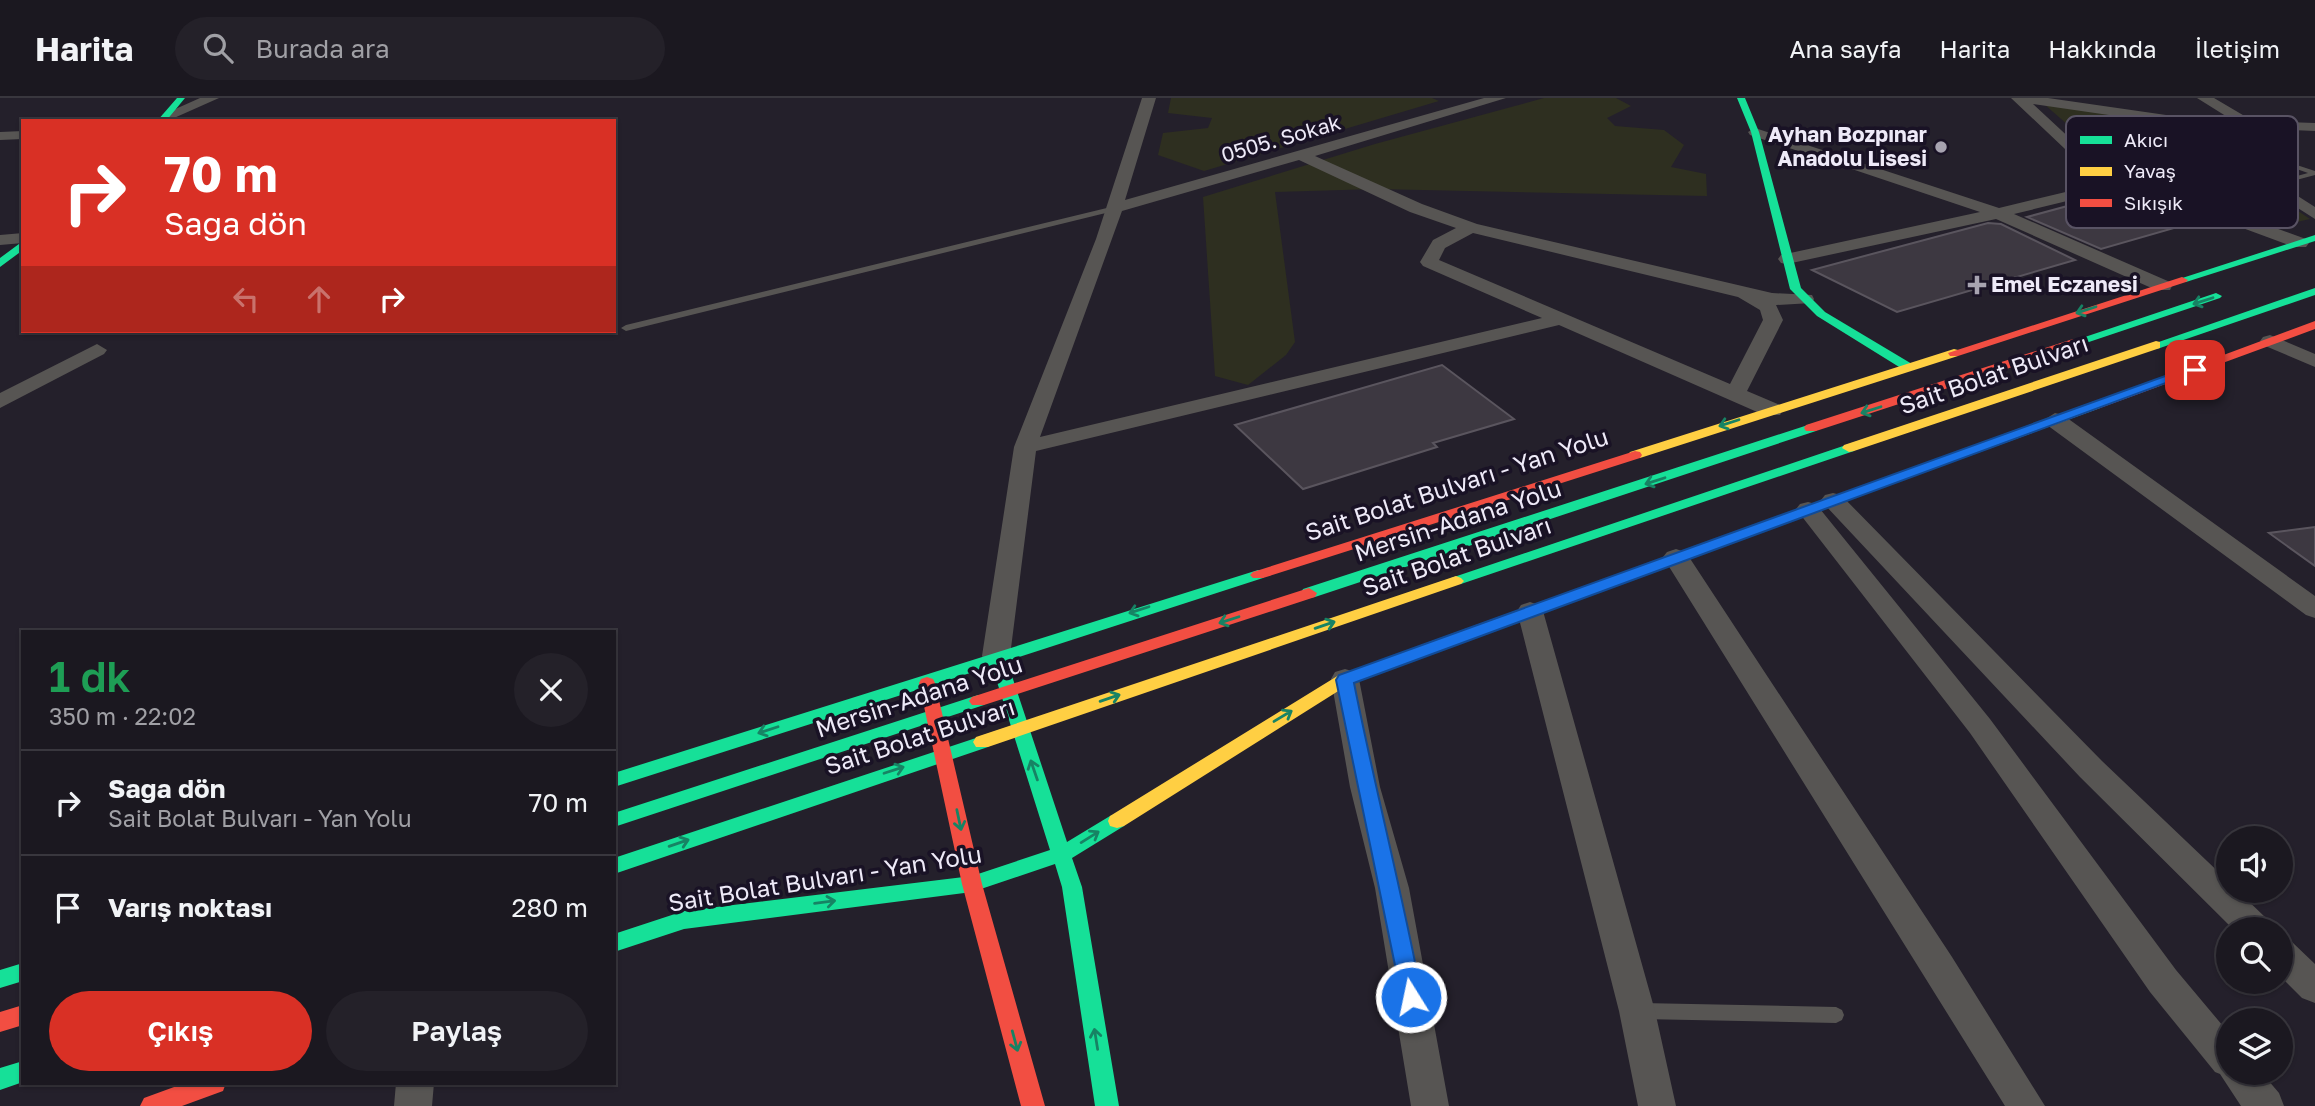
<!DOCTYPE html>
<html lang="tr">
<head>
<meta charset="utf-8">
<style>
	body { margin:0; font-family:"Golos Text",sans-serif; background:#242129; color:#f1f3f6; height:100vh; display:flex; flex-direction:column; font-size:26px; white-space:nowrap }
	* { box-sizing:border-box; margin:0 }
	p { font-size:23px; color:#a0a0a5 }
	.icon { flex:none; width:38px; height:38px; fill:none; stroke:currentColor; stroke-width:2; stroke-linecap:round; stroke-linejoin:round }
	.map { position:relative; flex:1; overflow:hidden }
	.drawer { position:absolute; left:21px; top:532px; width:595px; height:455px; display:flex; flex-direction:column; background:#1b1820; border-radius:0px; box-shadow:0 2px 5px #0004,0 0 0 2px #39373e }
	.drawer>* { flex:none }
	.guide { position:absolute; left:21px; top:21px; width:595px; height:214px; border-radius:0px; box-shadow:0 2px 5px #0004,0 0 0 2px #39373e; background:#d93025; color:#fff; overflow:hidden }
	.buttons { position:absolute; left:2216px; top:728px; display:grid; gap:14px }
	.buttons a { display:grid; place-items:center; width:77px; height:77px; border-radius:50%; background:#1b1820; box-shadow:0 2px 5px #0004,0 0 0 2px #39373e; font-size:35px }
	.pin { position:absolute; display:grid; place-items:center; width:60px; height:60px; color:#fff; margin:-30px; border-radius:14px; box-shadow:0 4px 10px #0006 }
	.me { position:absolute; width:77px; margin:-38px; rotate:350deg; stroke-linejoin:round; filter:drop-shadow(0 0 5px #0008) }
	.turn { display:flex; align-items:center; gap:24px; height:147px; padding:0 28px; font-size:32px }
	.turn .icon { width:91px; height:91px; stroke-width:2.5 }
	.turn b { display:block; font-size:49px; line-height:60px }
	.lanes { display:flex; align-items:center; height:66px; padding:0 28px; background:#0003; justify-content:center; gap:35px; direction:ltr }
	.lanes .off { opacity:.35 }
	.round { display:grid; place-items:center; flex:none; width:74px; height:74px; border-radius:37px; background:#242129 }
	.headline { display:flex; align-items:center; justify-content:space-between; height:119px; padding:0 28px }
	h1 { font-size:42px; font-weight:600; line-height:52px; color:#1e9e55 }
	.action { display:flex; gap:14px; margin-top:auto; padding:14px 28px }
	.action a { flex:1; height:80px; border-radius:42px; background:#d93025; color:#fff; font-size:28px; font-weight:600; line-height:80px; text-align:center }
	.action a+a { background:#242129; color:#f1f3f6 }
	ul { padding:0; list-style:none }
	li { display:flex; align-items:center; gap:21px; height:105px; padding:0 28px; border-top:2px solid #39373e }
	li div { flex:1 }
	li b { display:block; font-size:26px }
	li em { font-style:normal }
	header { display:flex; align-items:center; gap:42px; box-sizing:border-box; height:98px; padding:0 35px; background:#1b1820; border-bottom:2px solid #39373e }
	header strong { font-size:33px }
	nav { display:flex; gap:38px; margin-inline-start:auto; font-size:24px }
	.search { width:490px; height:63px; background:#242129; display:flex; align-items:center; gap:18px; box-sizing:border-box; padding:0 24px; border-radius:38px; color:#a0a0a5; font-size:26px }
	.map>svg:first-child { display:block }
	.green { fill:#2e2f20 }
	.building { fill:#3d3841; stroke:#5a555e; stroke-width:2 }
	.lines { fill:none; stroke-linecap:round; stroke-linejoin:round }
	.lane { fill:#575553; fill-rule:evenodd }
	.street { fill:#575553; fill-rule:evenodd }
	.fast { fill:#16e098; fill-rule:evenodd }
	.slow { fill:#ffcf43; fill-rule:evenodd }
	.jam { fill:#f24e42; fill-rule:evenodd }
	.oneway { stroke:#178364 }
	.route { fill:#1a73e8; stroke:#114b97; stroke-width:2 }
	.poi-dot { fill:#a7a3b0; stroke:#191225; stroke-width:2.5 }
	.labels { text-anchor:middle; stroke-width:7; stroke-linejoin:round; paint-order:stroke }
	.far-poi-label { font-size:21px; font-weight:bold; fill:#eeeaf8; stroke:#191225; text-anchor:end }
	.far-street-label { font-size:21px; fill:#eeeaf8; stroke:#191225 }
	.street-label { font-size:24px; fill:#eeeaf8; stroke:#191225 }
	.key { fill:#191225; stroke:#595364; stroke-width:2 }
	.key-label { font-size:19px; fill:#eeeaf8 }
</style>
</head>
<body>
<header>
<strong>Harita</strong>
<div class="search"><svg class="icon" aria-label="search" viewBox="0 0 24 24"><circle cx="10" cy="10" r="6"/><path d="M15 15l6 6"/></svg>Burada ara</div>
<nav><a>Ana sayfa</a><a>Harita</a><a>Hakkında</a><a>İletişim</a></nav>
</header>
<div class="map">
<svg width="2315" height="1008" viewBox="0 0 2315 1008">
	<rect width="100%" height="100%" fill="#24202b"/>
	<!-- green -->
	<path class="green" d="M1171 0H1432L1439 3 1204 73 1158 57 1163 35 1208 30 1212 20 1168 15Z
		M1544 0H1616L1631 8 1607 20 1615 28 1664 32 1684 47 1671 69 1706 76 1707 98 1376 91 1275 94 1295 244 1286 257 1248 287 1215 278 1203 99 1375 46Z
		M2044 6 2160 21 2310 121 2288 126 2264 120 2156 81 2100 55Z"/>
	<!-- building -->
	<path class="building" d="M2130 91 2209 120 2101 151 2027 119Z
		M1988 125 2001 126 2075 162 1897 214 1812 172Z
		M1442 267 1514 321 1433 345 1437 349 1303 391 1235 327Z
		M2315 429V468L2269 435Z"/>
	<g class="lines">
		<!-- lane -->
		<path class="lane" d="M2229 45 2315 73V77L2267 90V86L2308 75 2229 47Z
			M1115 108 1119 110 1118 112 626 233 621 230 626 227Z
			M1641 905 1836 909 1842 912 1844 917 1842 922 1836 925 1641 921 1635 918 1633 913 1635 908Z"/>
		<!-- street -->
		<path class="street" d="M200 0H219L174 20 162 17Z
			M1142 0H1156L1125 102 1484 0H1506L1315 58 1422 106 1477 126 1772 195 1812 197 1814 201 1812 205 1776 207 1783 222 1747 293 1780 307 1783 312 1780 317H1764L1559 227 1036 353 1010 558 1006 565 996 567 986 565 982 558 1014 349 1096 141ZM1299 62 1410 114 1456 130 1433 142 1420 164 1423 168 1542 220 1040 339 1122 113ZM1473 135 1738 199 1760 212 1763 222 1730 286 1439 162 1445 150Z
			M2011 0H2048L2173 18 2315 109V121L2164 25 2033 6 2075 45 2136 80 2306 141 2309 145 2306 149H2294L2129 88 2014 116 2170 184 2172 188 2170 192H2156L1996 121 1787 166 1781 165 1778 161 1781 157 1980 114 1750 37 1748 34 1755 30 1999 110 2116 82 2065 51Z
			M2197 0H2214L2253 23 2315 25V33L2245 30Z
			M23 33V41L0 42V34Z
			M23 135V145L0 147V137Z
			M2270 237 2315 256V269L2263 247 2260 243 2263 239Z
			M97 246 107 252 104 256 0 310V295Z
			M2055 315 2063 317 2315 498V520L2306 517 2047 327 2044 322Z
			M1833 395 1841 397 2102 663 2228 783V793H2238L2267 821 2272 831H2233L2080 679 1825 407 1821 402 1825 397Z
			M1808 404 1816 406 1990 621 2176 872 2228 934V975H2262L2279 995 2284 1008H2241L2220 976 2215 974 2150 894 1970 635 1800 416 1796 411 1800 406Z
			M1676 451 1685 454 1689 459 1952 859 2045 1008H2005L1663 459 1667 454Z
			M1530 504 1539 507 1543 513 1655 913 1676 1008H1638L1619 913 1517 513 1521 507Z
			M1345 571 1355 574 1359 581 1380 689 1409 790 1449 1008H1411L1375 790 1350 689 1331 581 1335 574Z
			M2280 840 2292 844 2315 866V905L2302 900 2280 878Z
			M396 985H434L432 1008H394Z"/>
		<!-- fast -->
		<path class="fast" d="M177 0H185L166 23H157Z
			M1737 0H1745L1759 34 1801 190 1825 214 1912 266V272H1904L1817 218 1790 191 1751 34Z
			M2315 137V143L2186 184 2176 182Z
			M23 143V152L0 169V160Z
			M2315 190V197L2160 250 2156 251 2150 247Z
			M2216 195 2222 198 2220 200 2077 248 2073 249 2067 245Z
			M1811 326 1818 330 1816 333 1315 499 1309 500 1301 495 1303 491Z
			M1849 346 1856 350 1854 353 1461 486H1451L1448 483 1451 480Z
			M1258 472 1263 474 1266 477 1263 480 1007 563 1067 744 1110 718 1117 716 1124 718 1126 723 1124 728 1072 760 1082 789 1119 1008H1095L1062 789 1055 766 972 794 684 831 614 854V836L684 813 972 778 1050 752 992 568 614 689V675Z
			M978 597 984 599 987 603 984 607 614 729V715Z
			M982 638 988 639 991 644 988 649 614 776V760Z
			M23 865V883L0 890V872Z
			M23 963V984L0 992V970Z"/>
		<!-- slow -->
		<path class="slow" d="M2156 243 2160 244V250L1854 353 1849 354 1842 350 1844 347Z
			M1954 251 1958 252V258L1640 360H1630L1628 357 1630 354Z
			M2095 303 2101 307 2100 310 1717 450H1707L1705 447 1707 444Z
			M1456 478 1461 480 1464 483 1461 486 988 649H976L973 644 976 639Z
			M1427 545 1433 547 1435 551 1433 555 1351 585 1124 728 1117 730 1110 728 1108 723 1110 718 1339 577Z"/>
		<!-- jam -->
		<path class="jam" d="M2182 179 2188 182 2186 184 1958 258H1950L1948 255Z
			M2315 223V231L2100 310H2090L2089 307Z
			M2073 241 2077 242V248L1816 333H1806L1804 330 1806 327Z
			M1635 353 1640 354 1642 357 1640 360 1263 480H1253L1250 477 1253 474Z
			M1712 442 1719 447 1717 450 1433 555H1421L1419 551 1421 547Z
			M1309 490 1317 495 1315 499 984 607H972L969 603 972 599Z
			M927 579 933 581 935 585 982 786 1045 1008H1021L962 786 919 585 921 581Z
			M23 907V927L0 934V914Z
			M185 985H226L223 993 182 1008H140L144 1000Z"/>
	</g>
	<!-- one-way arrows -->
	<defs><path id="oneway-shaft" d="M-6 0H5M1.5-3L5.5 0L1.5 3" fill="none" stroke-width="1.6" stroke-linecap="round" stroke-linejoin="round" transform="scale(1.75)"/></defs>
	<g class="oneway">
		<use href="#oneway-shaft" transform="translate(2203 203) rotate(162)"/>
		<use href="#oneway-shaft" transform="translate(2086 212) rotate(162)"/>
		<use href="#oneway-shaft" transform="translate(1871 312) rotate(162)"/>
		<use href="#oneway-shaft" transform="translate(1729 325) rotate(162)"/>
		<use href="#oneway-shaft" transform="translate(1655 383) rotate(162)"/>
		<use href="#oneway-shaft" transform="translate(1139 512) rotate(162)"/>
		<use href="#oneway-shaft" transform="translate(1229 522) rotate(162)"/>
		<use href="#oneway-shaft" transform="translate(1325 527) rotate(-19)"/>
		<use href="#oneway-shaft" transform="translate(1110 600) rotate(-19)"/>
		<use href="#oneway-shaft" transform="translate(1283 618) rotate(-31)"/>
		<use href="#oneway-shaft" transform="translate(768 632) rotate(162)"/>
		<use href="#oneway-shaft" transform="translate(894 672) rotate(-18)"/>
		<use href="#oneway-shaft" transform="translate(1034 672) rotate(-109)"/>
		<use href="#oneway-shaft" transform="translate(959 722) rotate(78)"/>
		<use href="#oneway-shaft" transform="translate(1090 739) rotate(-32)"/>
		<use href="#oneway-shaft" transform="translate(679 745) rotate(-19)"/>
		<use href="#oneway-shaft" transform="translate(825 804) rotate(-7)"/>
		<use href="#oneway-shaft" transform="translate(1096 941) rotate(-99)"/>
		<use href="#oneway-shaft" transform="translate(1015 943) rotate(75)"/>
	</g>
	<!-- route -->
	<path class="route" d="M2190 269 2201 272 1354 585C1375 690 1402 794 1422 899L1419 906 1411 909 1403 906 1336 582 1339 577Z"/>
	<!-- markers -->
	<g class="poi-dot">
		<circle cx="1941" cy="49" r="7"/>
		<path d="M1973.5 176.5h7v7h7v7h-7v7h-7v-7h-7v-7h7z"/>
	</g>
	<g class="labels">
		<!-- far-poi labels -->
		<g class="far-poi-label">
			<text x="1927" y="44">Ayhan Bozpınar<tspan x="1927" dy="24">Anadolu Lisesi</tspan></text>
			<text x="1991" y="194" text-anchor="start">Emel Eczanesi</text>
		</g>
		<!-- far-street labels -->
		<g class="far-street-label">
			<text transform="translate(1281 41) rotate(-16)" y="7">0505. Sokak</text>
		</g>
		<!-- street labels -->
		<g class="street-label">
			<text transform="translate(1994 277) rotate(-19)" y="8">Sait Bolat Bulvarı</text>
			<text transform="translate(1457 387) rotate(-18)" y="8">Sait Bolat Bulvarı - Yan Yolu</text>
			<text transform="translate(1458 423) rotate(-18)" y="8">Mersin-Adana Yolu</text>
			<text transform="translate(1457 459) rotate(-19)" y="8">Sait Bolat Bulvarı</text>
			<text transform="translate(919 599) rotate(-18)" y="8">Mersin-Adana Yolu</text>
			<text transform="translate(920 639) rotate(-18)" y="8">Sait Bolat Bulvarı</text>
			<text transform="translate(825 781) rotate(-9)" y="8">Sait Bolat Bulvarı - Yan Yolu</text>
		</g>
	</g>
	<!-- legend -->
	<rect x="2066" y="18" width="232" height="112" rx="10" class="key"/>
	<rect x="2080" y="38" width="32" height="8" fill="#16e098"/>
	<rect x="2080" y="69" width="32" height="9" fill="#ffcf43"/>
	<rect x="2080" y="101" width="32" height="8" fill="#f24e42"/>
	<g class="key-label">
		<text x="2124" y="49">Akıcı</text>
		<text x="2124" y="80">Yavaş</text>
		<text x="2124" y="112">Sıkışık</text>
	</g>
</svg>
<div class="buttons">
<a><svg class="icon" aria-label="sound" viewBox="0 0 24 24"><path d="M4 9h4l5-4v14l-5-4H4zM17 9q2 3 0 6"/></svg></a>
<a><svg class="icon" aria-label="search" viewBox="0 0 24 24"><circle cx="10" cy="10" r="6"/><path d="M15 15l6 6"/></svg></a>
<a><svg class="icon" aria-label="layers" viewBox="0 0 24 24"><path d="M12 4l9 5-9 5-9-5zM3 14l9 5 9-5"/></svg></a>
</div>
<div class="pin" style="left:2195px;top:272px;background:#d93025"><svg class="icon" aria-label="arrive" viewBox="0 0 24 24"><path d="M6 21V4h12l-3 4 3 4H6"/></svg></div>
<svg class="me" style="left:1411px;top:899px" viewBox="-20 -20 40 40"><circle r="17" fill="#1a73e8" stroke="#fff" stroke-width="3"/><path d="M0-11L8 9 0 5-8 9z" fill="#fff"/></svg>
<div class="guide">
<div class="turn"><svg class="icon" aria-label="right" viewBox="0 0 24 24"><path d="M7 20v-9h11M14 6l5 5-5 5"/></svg><div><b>70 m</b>Sağa dön</div></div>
<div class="lanes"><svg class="icon off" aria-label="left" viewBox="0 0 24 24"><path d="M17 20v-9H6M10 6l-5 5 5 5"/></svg><svg class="icon off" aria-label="ahead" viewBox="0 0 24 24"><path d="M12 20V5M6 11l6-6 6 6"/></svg><svg class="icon" aria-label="right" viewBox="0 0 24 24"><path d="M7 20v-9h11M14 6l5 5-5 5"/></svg></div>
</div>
<section class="drawer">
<div class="headline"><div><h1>1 dk</h1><p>350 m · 22:02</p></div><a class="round"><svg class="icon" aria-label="close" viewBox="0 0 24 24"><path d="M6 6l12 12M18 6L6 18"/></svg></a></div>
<ul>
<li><svg class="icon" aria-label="right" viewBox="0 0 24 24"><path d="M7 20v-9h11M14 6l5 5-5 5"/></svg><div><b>Sağa dön</b><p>Sait Bolat Bulvarı - Yan Yolu</p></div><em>70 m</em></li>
<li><svg class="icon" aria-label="arrive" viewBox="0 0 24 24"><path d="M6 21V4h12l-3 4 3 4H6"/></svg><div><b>Varış noktası</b></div><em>280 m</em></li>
</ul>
<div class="action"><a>Çıkış</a><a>Paylaş</a></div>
</section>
</div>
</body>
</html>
